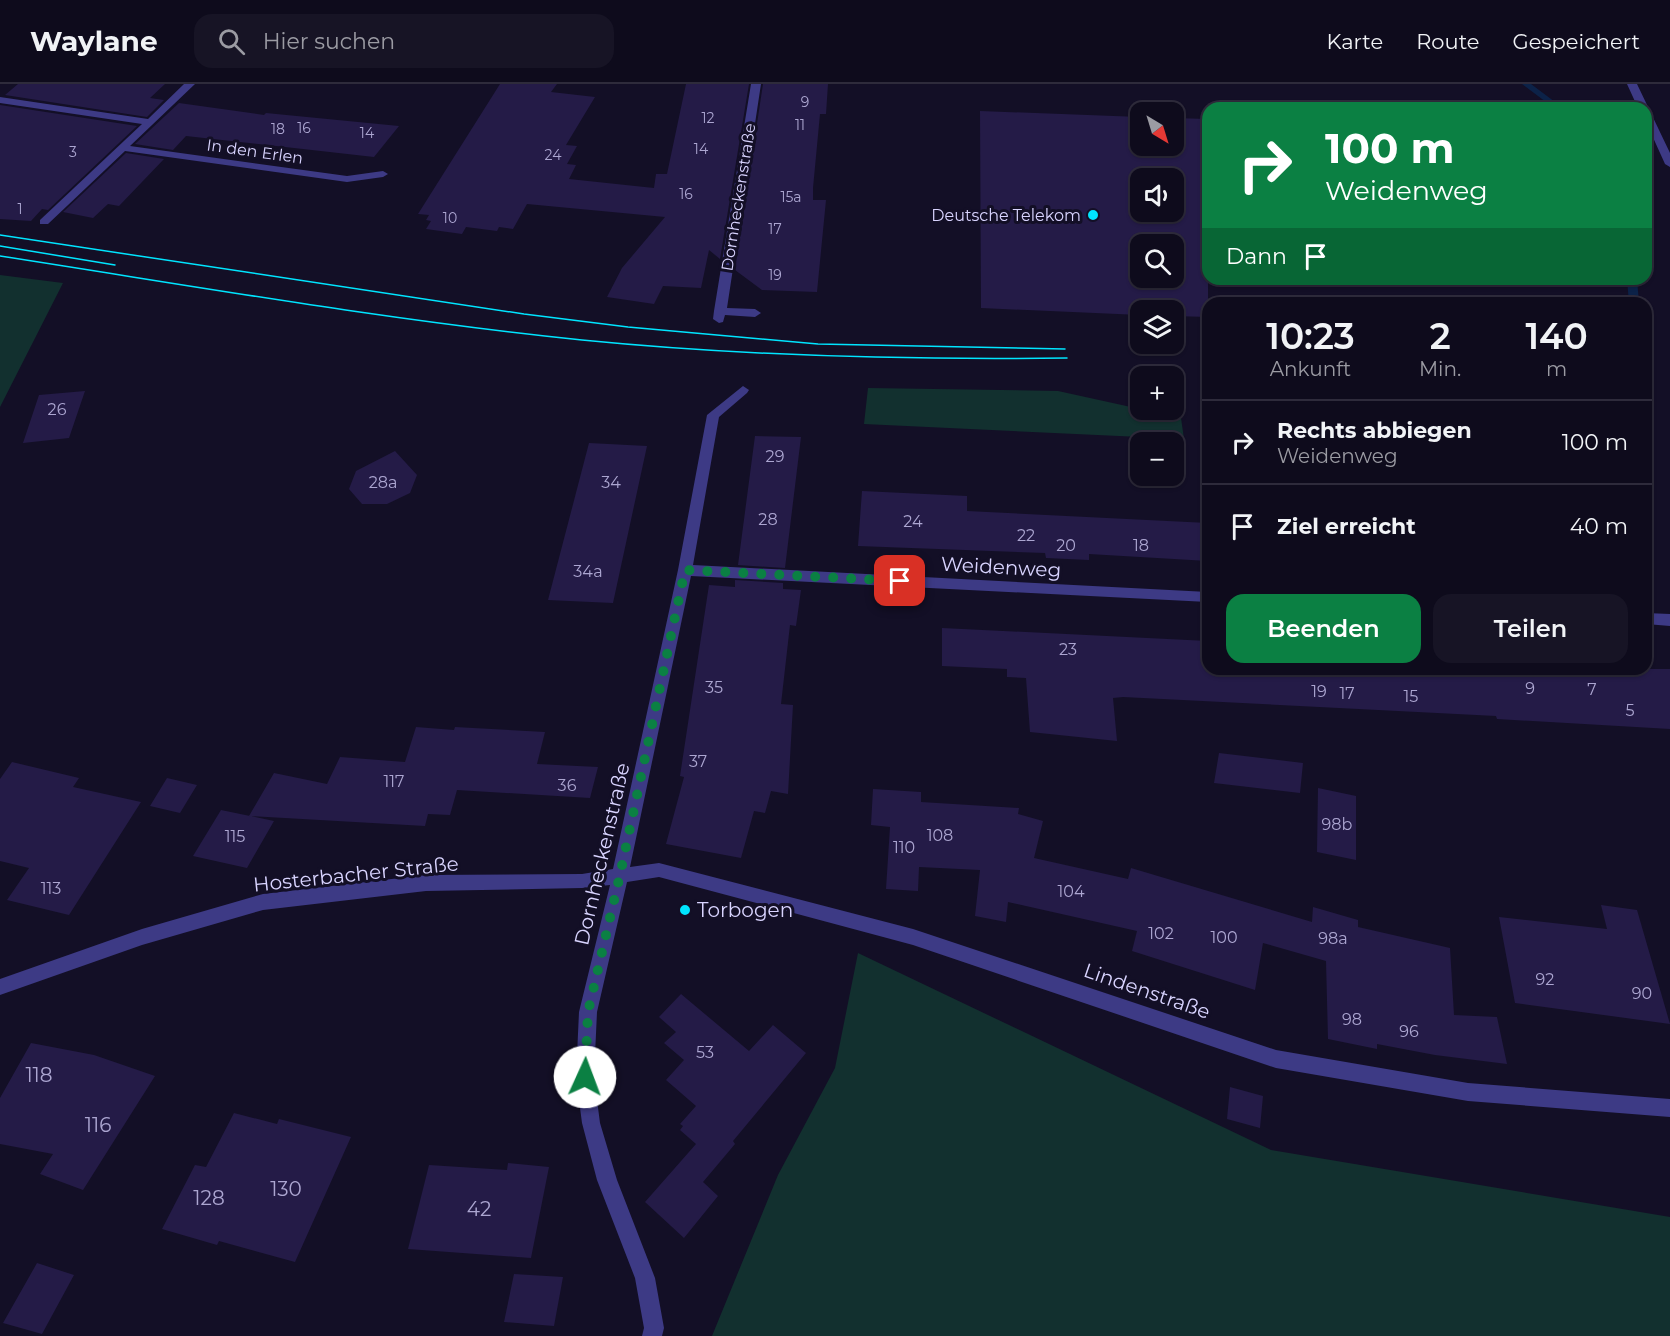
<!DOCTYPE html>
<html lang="de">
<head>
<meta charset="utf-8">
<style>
	body { margin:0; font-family:Montserrat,sans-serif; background:#171425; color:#f1f3f6; height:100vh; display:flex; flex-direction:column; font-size:22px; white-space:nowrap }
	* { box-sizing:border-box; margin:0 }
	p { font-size:20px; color:#9b9ba3 }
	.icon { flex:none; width:33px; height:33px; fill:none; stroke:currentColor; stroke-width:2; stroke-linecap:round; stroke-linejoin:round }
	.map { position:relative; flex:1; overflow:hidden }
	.side { position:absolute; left:1202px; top:213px; width:450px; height:378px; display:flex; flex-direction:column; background:#0e0b1c; border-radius:18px; box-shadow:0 2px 4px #0004,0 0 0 2px #2e2b3b }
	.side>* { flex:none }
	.hud { position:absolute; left:1202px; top:18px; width:450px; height:183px; border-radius:18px; box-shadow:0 2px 4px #0004,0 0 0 2px #2e2b3b; background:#0b8043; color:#fff; overflow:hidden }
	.needle { width:39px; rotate:142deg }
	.buttons { position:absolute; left:1130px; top:18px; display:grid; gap:12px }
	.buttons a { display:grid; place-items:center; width:54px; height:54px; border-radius:12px; background:#0e0b1c; box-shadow:0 2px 4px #0004,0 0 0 2px #2e2b3b; font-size:30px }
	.pin { position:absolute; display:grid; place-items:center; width:51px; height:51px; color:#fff; margin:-26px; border-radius:12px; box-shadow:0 3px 9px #0006 }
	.me { position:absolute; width:66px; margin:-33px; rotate:2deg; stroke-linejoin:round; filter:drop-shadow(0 0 4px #0008) }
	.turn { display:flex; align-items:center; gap:21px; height:126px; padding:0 24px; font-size:27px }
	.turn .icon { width:78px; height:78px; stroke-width:2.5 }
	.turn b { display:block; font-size:42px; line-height:51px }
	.then { display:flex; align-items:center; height:57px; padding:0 24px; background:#0003; gap:12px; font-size:22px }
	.eta { display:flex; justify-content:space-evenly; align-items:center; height:102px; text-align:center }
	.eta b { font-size:36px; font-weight:600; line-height:42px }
	.action { display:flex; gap:12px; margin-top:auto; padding:12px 24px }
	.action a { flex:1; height:69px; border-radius:18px; background:#0b8043; color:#fff; font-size:24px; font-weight:600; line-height:69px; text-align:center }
	.action a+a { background:#171425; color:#f1f3f6 }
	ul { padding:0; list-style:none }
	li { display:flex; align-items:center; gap:18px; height:84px; padding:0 24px; border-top:2px solid #2e2b3b }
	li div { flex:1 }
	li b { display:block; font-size:22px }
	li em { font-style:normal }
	header { display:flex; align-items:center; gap:36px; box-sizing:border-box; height:84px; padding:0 30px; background:#0e0b1c; border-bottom:2px solid #2e2b3b }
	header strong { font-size:28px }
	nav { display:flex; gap:33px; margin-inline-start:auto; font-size:21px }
	.search { width:420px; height:54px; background:#171425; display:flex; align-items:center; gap:15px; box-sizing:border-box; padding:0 21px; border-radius:18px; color:#9b9ba3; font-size:22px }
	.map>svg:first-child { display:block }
	.green { fill:#12302f }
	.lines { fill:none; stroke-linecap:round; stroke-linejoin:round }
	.stream { fill:#0c2248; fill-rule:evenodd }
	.building { fill:#241b47; fill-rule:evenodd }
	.minor { fill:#3d3a85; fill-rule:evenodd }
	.tram { stroke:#00e5ff; stroke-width:1.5 }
	.route { stroke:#0b8043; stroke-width:10; stroke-dasharray:0 18 }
	.poi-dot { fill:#00e5ff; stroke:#130f26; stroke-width:2 }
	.labels { text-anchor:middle; stroke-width:6; stroke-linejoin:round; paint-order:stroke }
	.far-number-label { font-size:14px; fill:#aca6d1 }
	.far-street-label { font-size:16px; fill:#d9d4ff; stroke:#130f26 }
	.far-poi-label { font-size:16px; fill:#d9d4ff; stroke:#130f26; text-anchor:end }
	.number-label { font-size:16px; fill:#aca6d1 }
	.street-label { font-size:20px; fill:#d9d4ff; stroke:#130f26 }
	.poi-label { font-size:20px; fill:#d9d4ff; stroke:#130f26; text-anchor:start }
	.near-number-label { font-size:20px; fill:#aca6d1 }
</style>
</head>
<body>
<header>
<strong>Waylane</strong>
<div class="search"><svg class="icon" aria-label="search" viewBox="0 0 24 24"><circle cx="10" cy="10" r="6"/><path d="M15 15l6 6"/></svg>Hier suchen</div>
<nav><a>Karte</a><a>Route</a><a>Gespeichert</a></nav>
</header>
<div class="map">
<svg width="1670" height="1252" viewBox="0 0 1670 1252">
	<rect width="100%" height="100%" fill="#130f26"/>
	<!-- green -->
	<path class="green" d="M0 191 63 199 0 323Z
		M868 304 1058 307 1181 334 1184 355 864 340Z
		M858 869 1271 1066 1670 1133V1252H712L778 1091 835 984Z"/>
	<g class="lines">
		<!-- stream -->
		<path class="stream" d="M1522 0H1531L1563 24H1554Z
			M1627 195H1637L1639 219H1629Z"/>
	</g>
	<!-- building -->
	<path class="building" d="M18 0H165L150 14 164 16 147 33 5 11Z
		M500 0H557L551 8 595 13 566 61 577 62 567 80 576 81 569 95 654 104 656 90H667L686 0H749L720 175 709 166 701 204 663 202 654 220 607 213 622 184 665 133 527 120 513 145 499 143 497 147 466 143 462 150 426 145 431 137 426 136 429 131 418 130Z
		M763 0H828L826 30H820L813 104V116H826L817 208 762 206 735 186Z
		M179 19 264 31 266 29 399 42 374 73 186 52 173 66 135 60Z
		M0 21 137 42 48 126 42 125 31 137 0 135Z
		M980 27 1140 33V62H1173V34L1208 35V233L1173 232V226H1140V231L981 224ZM1140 94H1173V128H1140ZM1140 160H1173V194H1140Z
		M126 69 164 75 119 122 108 120 93 134 63 128Z
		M85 307 69 354 23 359 39 311Z
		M755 352 801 353 785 484 738 481Z
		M589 359 647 362 613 519 548 516Z
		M395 367 417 391 410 409 387 420H362L349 405 356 387Z
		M862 407 967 412V427L1208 439V477L1089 470V476L1046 474 1045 469 858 462Z
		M735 496 783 499V505L801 506 796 542 790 541 781 620 793 621 788 710 771 707 765 729 754 727 741 774 666 760 684 693 680 692 709 501 735 503Z
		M942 544 1208 557V585H1670V645L1497 635 1496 632 1123 613 1113 614 1117 657 1030 648 1026 594 1007 593V585L942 582Z
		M416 643 454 646 455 643 545 648 537 680 598 683 590 714 457 706 450 731 428 730 425 742 249 732 274 689 327 700 340 673 405 678Z
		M1219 669 1303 679 1300 709 1214 699Z
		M12 678 79 694 73 703 141 718 69 831 7 816 29 784 0 777V695Z
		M167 694 197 701 180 729 150 722Z
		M1318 704 1356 712V776L1317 768Z
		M873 705 921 708V718L1019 724 1018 730 1043 737 1034 774 1128 795 1131 784 1312 838 1313 823 1358 836V843L1450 864 1454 931 1497 933 1507 980 1435 971 1377 960V965L1328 955 1326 877 1263 859 1255 906 1132 867 1137 847 1008 818 1006 838 975 832 980 786 919 783 918 807 886 805 890 743 871 741Z
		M221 726 274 737 247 784 193 772Z
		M1601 821 1637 826 1670 940 1515 919 1499 833 1607 845Z
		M681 910 749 967 773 941 806 969 733 1057 735 1060 703 1098 718 1112 684 1154 645 1118 696 1060 680 1046 683 1042 680 1040 696 1022 666 996 684 976 664 959 676 948 659 933Z
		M31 959 94 971 155 992 83 1106 40 1090 53 1070 0 1060V1014Z
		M1230 1003 1263 1012 1260 1044 1227 1035Z
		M234 1029 277 1040 279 1035 351 1053 295 1178 219 1157 217 1161 162 1145 195 1081 206 1083Z
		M508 1079 549 1083 531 1174 408 1165 429 1081 507 1086Z
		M37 1179 74 1191 42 1250 3 1239Z
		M514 1190 563 1193 554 1242 504 1238Z"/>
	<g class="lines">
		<!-- minor -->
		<path class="minor" d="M184 0H195L130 62 347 92 383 87 388 90 383 93 347 98 125 67 48 140H40V136L142 40 0 19V13L148 35Z
			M751 0H761L727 224 755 225 761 229 755 233 725 231 723 238 719 239 713 235 714 227Z
			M1627 0H1637L1670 69V83L1665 80 1646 38V24H1638Z
			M743 302 749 306 747 309 719 333 693 481 1208 508V518L691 492 630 783 659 779 913 845 1276 966 1468 999 1670 1015V1033L1468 1017 1276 984 913 861 659 793 627 798 597 928 594 993 600 1039 617 1096 655 1194 664 1244 662 1252H642L644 1244 635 1194 597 1096 582 1039 576 993 579 928 610 801 582 804 426 807 263 826 142 861 0 911V895L142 845 263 810 426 791 582 790 613 785 678 486 707 331Z
			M1646 529 1670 530V542L1646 540Z"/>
		<!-- tram -->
		<path class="tram" d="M0 151 524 230 628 243 818 260 1065 265
			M0 162 115 181
			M0 172C194 202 387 236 582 256 743 272 905 276 1067 274"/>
	</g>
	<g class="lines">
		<!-- route -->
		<path class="route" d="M585 993 588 928 620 791 685 486 900 497"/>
	</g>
	<!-- markers -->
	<g class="poi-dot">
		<circle cx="1093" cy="131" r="6"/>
		<circle cx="685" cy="826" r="6"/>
	</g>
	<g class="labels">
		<!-- far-number labels -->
		<g class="far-number-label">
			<text x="805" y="23">9</text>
			<text x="708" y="39">12</text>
			<text x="800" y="46">11</text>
			<text x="304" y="49">16</text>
			<text x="278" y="50">18</text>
			<text x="367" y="54">14</text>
			<text x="701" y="70">14</text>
			<text x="73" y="73">3</text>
			<text x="553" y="76">24</text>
			<text x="686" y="115">16</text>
			<text x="791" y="118">15a</text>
			<text x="20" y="130">1</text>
			<text x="450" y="139">10</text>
			<text x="775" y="150">17</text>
			<text x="775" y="196">19</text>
		</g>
		<!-- far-street labels -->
		<g class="far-street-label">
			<text transform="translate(255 67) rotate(8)" y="6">In den Erlen</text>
			<text transform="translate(738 113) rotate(-81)" y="6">Dornheckenstraße</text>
		</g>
		<!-- far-poi labels -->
		<g class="far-poi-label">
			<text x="1081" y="137">Deutsche Telekom</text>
		</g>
		<!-- number labels -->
		<g class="number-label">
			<text x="57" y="331">26</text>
			<text x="775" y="378">29</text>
			<text x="383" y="404">28a</text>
			<text x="611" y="404">34</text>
			<text x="768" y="441">28</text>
			<text x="913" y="443">24</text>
			<text x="1026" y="457">22</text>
			<text x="1066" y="467">20</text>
			<text x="1141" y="467">18</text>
			<text x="588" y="493">34a</text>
			<text x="1068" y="571">23</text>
			<text x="714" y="609">35</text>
			<text x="1530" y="610">9</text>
			<text x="1592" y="611">7</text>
			<text x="1319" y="613">19</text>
			<text x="1347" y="615">17</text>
			<text x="1411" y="618">15</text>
			<text x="1630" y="632">5</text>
			<text x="698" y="683">37</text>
			<text x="394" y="703">117</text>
			<text x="567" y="707">36</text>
			<text x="1337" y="746">98b</text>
			<text x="940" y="757">108</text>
			<text x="235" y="758">115</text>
			<text x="904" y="769">110</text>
			<text x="51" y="810">113</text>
			<text x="1071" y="813">104</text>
			<text x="1161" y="855">102</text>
			<text x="1224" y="859">100</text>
			<text x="1333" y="860">98a</text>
			<text x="1545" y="901">92</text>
			<text x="1642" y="915">90</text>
			<text x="1352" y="941">98</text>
			<text x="1409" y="953">96</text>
			<text x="705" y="974">53</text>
		</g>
		<!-- street labels -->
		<g class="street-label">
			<text transform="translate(1001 483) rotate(3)" y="7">Weidenweg</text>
			<text transform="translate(602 770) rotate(-77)" y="7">Dornheckenstraße</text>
			<text transform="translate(356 790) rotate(-6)" y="7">Hosterbacher Straße</text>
			<text transform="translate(1147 907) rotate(19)" y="7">Lindenstraße</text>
		</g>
		<!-- poi labels -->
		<g class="poi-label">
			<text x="697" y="833">Torbogen</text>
		</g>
		<!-- near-number labels -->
		<g class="near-number-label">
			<text x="39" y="998">118</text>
			<text x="98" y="1048">116</text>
			<text x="286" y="1112">130</text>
			<text x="209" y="1121">128</text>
			<text x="479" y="1132">42</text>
		</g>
	</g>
</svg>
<div class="buttons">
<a><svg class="needle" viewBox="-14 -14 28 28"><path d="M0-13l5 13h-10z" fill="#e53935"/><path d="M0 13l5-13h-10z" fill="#9b9ba3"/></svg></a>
<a><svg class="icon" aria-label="sound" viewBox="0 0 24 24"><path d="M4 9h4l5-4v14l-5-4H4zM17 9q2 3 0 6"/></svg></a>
<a><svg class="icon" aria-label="search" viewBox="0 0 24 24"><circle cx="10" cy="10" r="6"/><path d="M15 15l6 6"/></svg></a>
<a><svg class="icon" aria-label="layers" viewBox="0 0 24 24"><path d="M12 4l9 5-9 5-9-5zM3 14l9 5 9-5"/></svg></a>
<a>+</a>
<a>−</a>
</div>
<div class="pin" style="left:900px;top:497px;background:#d93025"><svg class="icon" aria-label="arrive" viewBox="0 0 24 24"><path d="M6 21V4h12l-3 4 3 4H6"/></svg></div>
<svg class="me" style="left:585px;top:993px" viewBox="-20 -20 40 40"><circle r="19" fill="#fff"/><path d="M0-13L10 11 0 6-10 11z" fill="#0b8043"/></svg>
<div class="hud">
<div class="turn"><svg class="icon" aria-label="right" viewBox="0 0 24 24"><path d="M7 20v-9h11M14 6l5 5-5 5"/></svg><div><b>100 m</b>Weidenweg</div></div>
<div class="then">Dann<svg class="icon" aria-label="arrive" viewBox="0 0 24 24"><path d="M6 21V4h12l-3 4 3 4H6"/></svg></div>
</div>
<section class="side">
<div class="eta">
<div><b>10:23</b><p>Ankunft</p></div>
<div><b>2</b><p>Min.</p></div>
<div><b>140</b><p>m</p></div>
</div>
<ul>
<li><svg class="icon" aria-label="right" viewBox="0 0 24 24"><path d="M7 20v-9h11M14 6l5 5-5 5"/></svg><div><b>Rechts abbiegen</b><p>Weidenweg</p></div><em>100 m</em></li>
<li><svg class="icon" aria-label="arrive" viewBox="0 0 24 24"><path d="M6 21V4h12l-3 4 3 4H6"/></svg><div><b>Ziel erreicht</b></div><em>40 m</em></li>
</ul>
<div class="action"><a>Beenden</a><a>Teilen</a></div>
</section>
</div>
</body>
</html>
